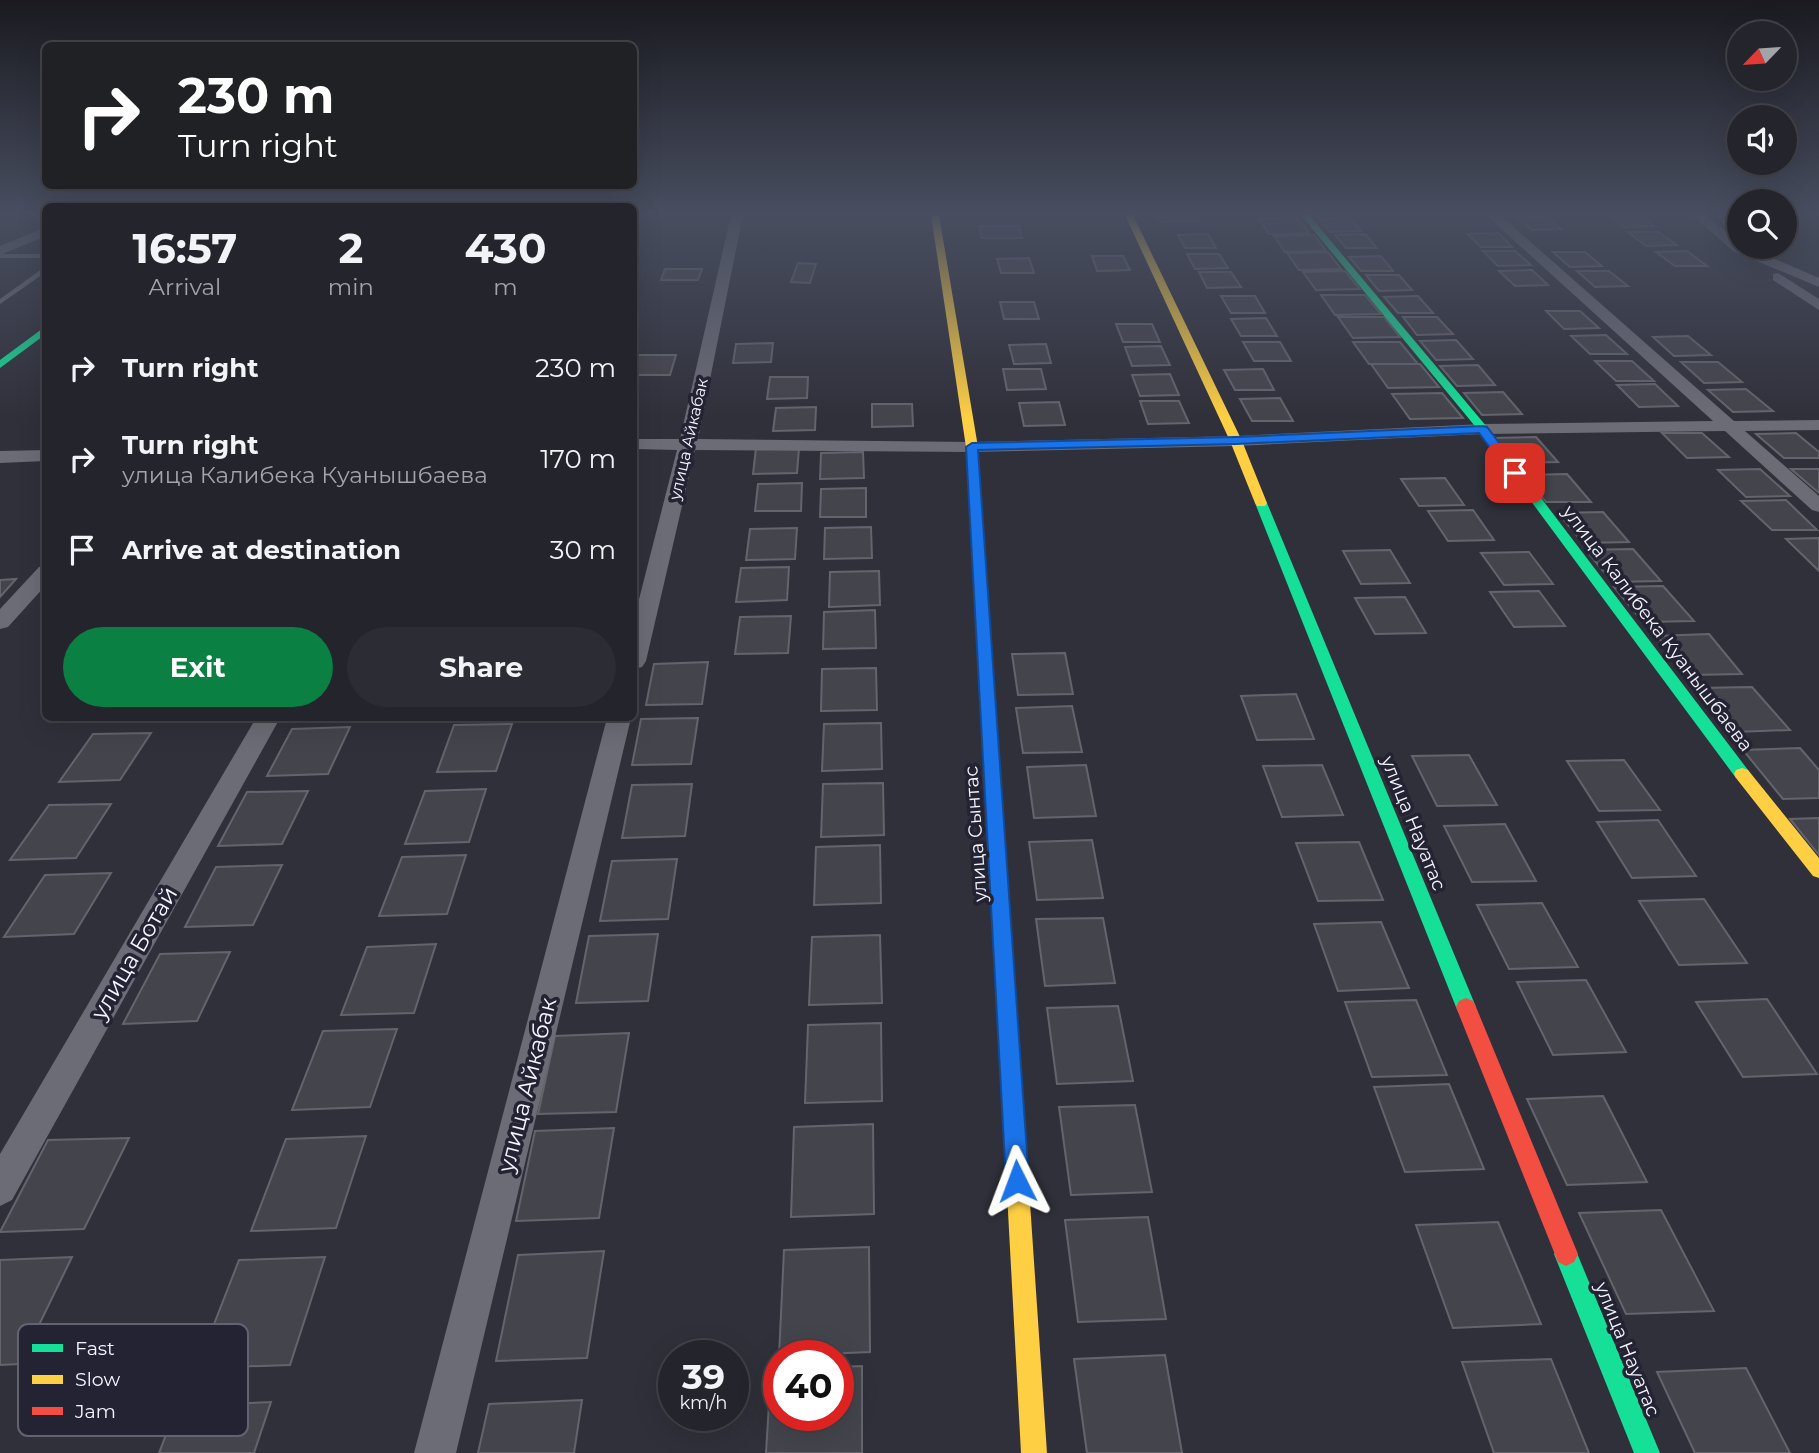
<!DOCTYPE html>
<html lang="en">
<head>
<meta charset="utf-8">
<style>
	body { margin:0; font-family:Montserrat,sans-serif; background:#2c2c34; color:#f1f3f6; height:100vh; display:flex; flex-direction:column; font-size:26px; white-space:nowrap }
	* { box-sizing:border-box; margin:0 }
	p { font-size:23px; color:#a3a4a9 }
	.icon { flex:none; width:38px; height:38px; fill:none; stroke:currentColor; stroke-width:2; stroke-linecap:round; stroke-linejoin:round }
	.map { position:relative; flex:1; overflow:hidden }
	.sheet { position:absolute; left:42px; top:203px; width:595px; height:518px; display:flex; flex-direction:column; background:#24242c; border-radius:10px; box-shadow:0 7px 28px #0002,0 0 0 2px #414148 }
	.sheet>* { flex:none }
	.top-card { position:absolute; left:42px; top:42px; width:595px; height:147px; border-radius:10px; box-shadow:0 7px 28px #0002,0 0 0 2px #414148; background:#202124; color:#fff; overflow:hidden }
	.needle { width:46px; rotate:245deg }
	.controls { position:absolute; left:1727px; top:21px; display:grid; gap:14px }
	.controls a { display:grid; place-items:center; width:70px; height:70px; border-radius:50%; background:#24242c; box-shadow:0 7px 28px #0002,0 0 0 2px #414148; font-size:35px }
	.speed { position:absolute; left:658px; top:1340px; display:flex; gap:14px; font-size:35px; font-weight:700; text-align:center }
	.speed>* { display:grid; place-content:center; width:91px; height:91px; border-radius:50%; background:#24242c; box-shadow:0 7px 28px #0002,0 0 0 2px #414148; line-height:1 }
	.speed small { font-size:18px; font-weight:400 }
	.speed .limit { border:10px solid #d22; background:#fff; color:#111 }
	.pin { position:absolute; display:grid; place-items:center; width:60px; height:60px; color:#fff; margin:-30px; border-radius:14px; box-shadow:0 4px 10px #0006 }
	.me { position:absolute; width:77px; margin:-38px; rotate:357deg; stroke-linejoin:round; filter:drop-shadow(0 0 5px #0008) }
	.turn { display:flex; align-items:center; gap:24px; height:147px; padding:0 21px; font-size:32px }
	.turn .icon { width:91px; height:91px; stroke-width:2.5 }
	.turn b { display:block; font-size:49px; line-height:60px }
	.eta { display:flex; justify-content:space-evenly; align-items:center; height:119px; text-align:center }
	.eta b { font-size:42px; font-weight:700; line-height:49px }
	.primary-button { display:flex; gap:14px; margin-top:auto; padding:14px 21px }
	.primary-button a { flex:1; height:80px; border-radius:42px; background:#0b8043; color:#fff; font-size:28px; font-weight:700; line-height:80px; text-align:center }
	.primary-button a+a { background:#2c2c34; color:#f1f3f6 }
	ul { padding:0; list-style:none }
	li { display:flex; align-items:center; gap:21px; height:91px; padding:0 21px }
	li div { flex:1 }
	li b { display:block; font-size:26px }
	li em { font-style:normal }
	.map>svg:first-child { display:block }
	.building { fill:#44444c; stroke:#64646d; stroke-width:2 }
	.lines { fill:none; stroke-linecap:round; stroke-linejoin:round }
	.lane { fill:#6c6c76; fill-rule:evenodd }
	.street { fill:#6c6c76; fill-rule:evenodd }
	.fast { fill:#16e098; fill-rule:evenodd }
	.slow { fill:#ffcf43; fill-rule:evenodd }
	.jam { fill:#f24e42; fill-rule:evenodd }
	.route { fill:#1a73e8; stroke:#114b97; stroke-width:2 }
	.labels { text-anchor:middle; stroke-width:7; stroke-linejoin:round; paint-order:stroke }
	.far-street-label { font-size:16px; fill:#f4f4ff; stroke:#232333 }
	.street-label { font-size:19px; fill:#f4f4ff; stroke:#232333 }
	.near-street-label { font-size:23px; fill:#f4f4ff; stroke:#232333 }
	.key { fill:#232333; stroke:#626270; stroke-width:2 }
	.key-label { font-size:19px; fill:#f4f4ff }
</style>
</head>
<body>
<div class="map">
<svg width="1819" height="1453" viewBox="0 0 1819 1453">
	<rect width="100%" height="100%" fill="#30303a"/>
	<!-- building -->
	<path class="building" d="M1156 215H1195L1199 221 1160 222Z
		M1609 215H1639L1654 226 1624 227Z
		M1719 215 1740 216V225L1723 223Z
		M1517 217H1546L1562 229 1532 230Z
		M1298 218 1309 233 1269 234 1259 219Z
		M1350 218 1361 231 1330 232 1320 219Z
		M979 226H1019L1022 238H982Z
		M1628 232H1658L1677 245 1646 246Z
		M1498 233 1512 247H1481L1467 234Z
		M1208 234 1216 248H1185L1178 235Z
		M1365 234 1377 248H1346L1335 235Z
		M1314 235 1326 251 1285 252 1274 236Z
		M1483 251H1515L1531 265 1498 266Z
		M1687 251 1707 266H1675L1656 252Z
		M1328 252 1341 269 1299 270 1287 253Z
		M1553 252H1585L1602 266 1570 267Z
		M1187 254H1219L1228 268 1195 269Z
		M1092 256H1123L1130 270 1097 271Z
		M1381 256 1393 271H1361L1349 257Z
		M1029 258 1034 273H1001L997 259Z
		M798 263 816 264 810 283 791 282Z
		M665 269H702L698 280H661Z
		M1532 270 1548 285 1515 286 1499 271Z
		M1345 271 1360 289 1316 290 1303 272Z
		M1577 271H1609L1628 286 1595 287Z
		M1199 272H1231L1241 287 1207 288Z
		M1366 275H1399L1412 290 1379 291Z
		M1321 295H1365L1381 314 1335 315Z
		M1221 296H1255L1265 313H1231Z
		M1418 296 1433 313H1398L1384 297Z
		M1000 302H1034L1039 319H1004Z
		M1546 311H1580L1599 328 1564 329Z
		M1338 317H1384L1400 337 1353 338Z
		M1403 317H1437L1453 334 1417 335Z
		M1266 318 1277 336H1241L1231 319Z
		M1116 324H1152L1160 342H1123Z
		M1606 335 1627 354H1590L1571 336Z
		M1688 336 1711 355 1674 356 1653 337Z
		M1456 340 1473 359 1436 360 1420 341Z
		M1243 342H1280L1291 361H1254Z
		M1353 342H1400L1418 364H1369Z
		M773 343 771 362 733 363 736 344Z
		M1046 344 1051 363 1014 364 1009 345Z
		M1161 346 1170 365 1132 366 1125 347Z
		M634 355H676L670 375H634Z
		M1595 361H1632L1654 381H1616Z
		M1681 362H1718L1742 382 1704 383Z
		M1371 364H1420L1439 387 1388 388Z
		M1478 365 1495 385 1457 386 1440 366Z
		M1003 369H1041L1046 389 1007 390Z
		M1263 369 1274 390H1235L1224 370Z
		M1170 374 1179 395 1140 396 1132 375Z
		M770 377H808L807 398 767 399Z
		M1655 384 1678 406 1639 407 1617 385Z
		M1746 389 1773 411 1733 412 1708 390Z
		M1503 392 1522 414 1482 415 1464 393Z
		M1442 393 1463 418 1410 419 1392 394Z
		M1280 398 1293 421H1252L1240 399Z
		M1140 401H1179L1189 423 1148 424Z
		M1059 402 1065 425 1024 426 1019 403Z
		M872 404H912L913 426 872 427Z
		M816 407 815 430 773 431 776 408Z
		M1662 433H1702L1729 457 1687 458Z
		M1796 433 1819 452V458H1784L1756 434Z
		M1536 437 1558 462 1515 463 1495 438Z
		M756 448H799L797 473 753 474Z
		M863 452 864 478 820 479 821 453Z
		M1760 469 1790 496 1746 497 1718 470Z
		M1791 469H1819V493Z
		M1567 474 1591 502H1546L1524 475Z
		M1445 478 1464 505 1419 506 1401 479Z
		M802 483 801 511H755L758 484Z
		M866 488V517H820L821 489Z
		M1786 500 1817 530H1772L1741 501Z
		M1473 510 1494 540 1448 541 1428 511Z
		M1603 512 1629 542 1583 543 1558 513Z
		M871 527 872 558 824 559 825 528Z
		M797 528 795 559 746 560 750 529Z
		M1819 538V571L1786 539Z
		M1633 549 1661 581 1612 582 1586 550Z
		M1390 550 1410 583 1361 584 1343 551Z
		M1529 552 1553 584 1504 585 1481 553Z
		M789 567 787 600 736 602 741 568Z
		M879 571 880 605 829 607 830 572Z
		M16 579 0 597V580Z
		M1663 586 1694 621 1643 622 1614 587Z
		M1539 591 1565 626 1514 627 1490 592Z
		M1405 597 1426 633 1375 634 1355 598Z
		M875 610 876 648 823 649 824 612Z
		M791 616 788 653 735 654 740 617Z
		M1709 634 1742 674 1689 675 1657 636Z
		M1065 653 1073 694 1018 695 1012 654Z
		M708 662 702 704 646 705 654 664Z
		M876 668 877 710 821 711 822 669Z
		M1752 687 1790 730 1734 732 1698 688Z
		M1296 694 1314 739 1257 740 1241 696Z
		M1072 706 1082 752 1023 753 1016 708Z
		M103 718H160L157 721 99 722Z
		M698 718 691 764 632 765 641 719Z
		M881 723 882 769 822 771 824 724Z
		M512 724 496 771 437 772 454 725Z
		M350 727 328 774 267 776 292 729Z
		M151 733 120 780 59 782 93 734Z
		M1800 748 1819 770V798L1783 799 1743 750Z
		M1469 755 1497 805 1437 806 1412 756Z
		M1624 760 1660 810 1599 811 1567 761Z
		M1086 765 1096 816 1034 818 1027 767Z
		M1322 765 1343 815 1282 817 1263 766Z
		M883 783 884 835 821 837 823 784Z
		M692 784 685 836 622 838 632 785Z
		M486 789 469 842 405 844 425 791Z
		M308 791 282 844 218 846 247 792Z
		M111 804 76 858 10 860 49 805Z
		M1819 818V855L1790 819Z
		M1658 820 1696 876 1632 878 1597 822Z
		M1505 824 1536 881 1472 882 1444 826Z
		M1092 840 1103 898 1037 900 1029 842Z
		M1359 842 1383 900 1318 901 1296 843Z
		M880 845 881 903 814 905 816 847Z
		M466 855 447 914 379 916 402 857Z
		M677 859 668 919 600 921 612 861Z
		M282 865 253 925 185 927 216 867Z
		M111 873 74 934 4 937 45 875Z
		M1704 899 1747 963 1679 965 1639 901Z
		M1542 903 1578 967 1509 969 1477 905Z
		M1103 918 1115 983 1045 986 1036 919Z
		M1381 922 1409 988 1338 991 1314 924Z
		M658 934 648 1001 576 1003 589 936Z
		M880 935 882 1003 809 1005 812 937Z
		M436 944 414 1013 341 1015 367 947Z
		M230 952 197 1021 123 1024 160 954Z
		M1586 980 1626 1052 1553 1055 1517 982Z
		M1767 999 1817 1074 1743 1077 1696 1002Z
		M1416 1000 1447 1075 1372 1077 1345 1002Z
		M1118 1006 1133 1081 1057 1084 1047 1008Z
		M881 1023 882 1101 805 1103 808 1025Z
		M397 1029 370 1107 292 1110 323 1031Z
		M629 1033 616 1112 538 1114 555 1036Z
		M1449 1084 1484 1169 1405 1172 1374 1087Z
		M1603 1096 1647 1182 1567 1185 1527 1099Z
		M1135 1105 1152 1192 1071 1195 1059 1107Z
		M873 1124 874 1214 791 1217 794 1127Z
		M614 1128 599 1218 516 1221 535 1131Z
		M366 1136 336 1228 251 1231 286 1139Z
		M129 1138 84 1229 0 1232 48 1140Z
		M1661 1210 1714 1311 1626 1314 1579 1213Z
		M1148 1217 1166 1319 1078 1322 1065 1220Z
		M1498 1222 1541 1324 1453 1328 1416 1225Z
		M869 1247 870 1352 779 1356 784 1250Z
		M604 1251 587 1358 496 1361 518 1255Z
		M72 1257 20 1364 0 1365V1260Z
		M325 1257 290 1365 197 1368 239 1260Z
		M1165 1355 1182 1453H1087L1074 1359Z
		M1551 1359 1589 1453H1494L1462 1362Z
		M862 1366V1453H766L771 1370H779V1416H838V1367Z
		M1746 1368 1790 1453H1695L1657 1372Z
		M582 1400 574 1453H478L489 1404Z
		M271 1402 254 1453H159L177 1406Z"/>
	<g class="lines">
		<!-- lane -->
		<path class="lane" d="M0 254H46V258H0Z
			M46 266V272L0 304V299Z"/>
		<!-- street -->
		<path class="street" d="M731 215H743L698 439 972 442 1236 436 1483 424 1713 421 1486 215H1500L1734 421 1819 420V430L1745 431 1819 496V512L1812 510 1725 431 1483 434 1236 446 972 452 695 450 646 661 642 667 634 669V619L677 450 634 449V439H680Z
			M1692 215H1706L1740 242V247H1747L1819 278V287L1733 251Z
			M46 227V236L0 255V246Z
			M1778 273 1819 299V310L1773 280V274Z
			M46 450V461L0 463V451Z
			M46 566V585L8 627 0 629V609L39 567Z
			M256 718H280L12 1200 0 1206V1154Z
			M607 718H631L456 1453H414Z"/>
		<!-- fast -->
		<path class="fast" d="M1301 215H1309L1487 427 1748 770 1750 774 1748 778H1736L1479 431Z
			M46 326V334L0 368V360Z
			M1261 499 1267 503 1476 1007 1473 1013 1466 1016 1459 1013 1456 1007 1255 503Z
			M1566 1242 1574 1246 1660 1453H1634L1554 1254 1558 1246Z"/>
		<!-- slow -->
		<path class="slow" d="M931 215H939L978 447 992 651 985 656 978 651 966 447Z
			M1125 215H1133L1242 441 1267 503 1265 506H1257L1255 503 1230 441Z
			M1742 768 1748 770 1819 858V878L1813 876 1736 778 1734 774 1736 770Z
			M1008 1017 1015 1019 1018 1026 1047 1453H1021L998 1026 1001 1019Z"/>
		<!-- jam -->
		<path class="jam" d="M985 646 992 651 1018 1026 1015 1033 1008 1035 1001 1033 998 1026 978 651Z
			M1466 998 1473 1001 1476 1007 1578 1254 1574 1262 1566 1266 1558 1262 1456 1007 1459 1001Z"/>
	</g>
	<!-- sky -->
	<linearGradient id="sky" x2="0" y2="1"><stop stop-color="#1a1a20"/><stop offset="0.51" stop-color="#484e60"/><stop offset="1" stop-color="#484e60" stop-opacity="0"/></linearGradient>
	<rect width="1819" height="418" fill="url(#sky)"/>
	<!-- route -->
	<path class="route" d="M1483 426 1487 427 1520 470V476H1511L1479 433 1236 444 978 450 1029 1181 1025 1189 1017 1192 1009 1189 1006 1181 966 447 972 443 1236 437Z"/>
	<g class="labels">
		<!-- far-street labels -->
		<g class="far-street-label">
			<text transform="translate(688 439) rotate(-77)" y="6">улица Айкабак</text>
		</g>
		<!-- street labels -->
		<g class="street-label">
			<text transform="translate(1658 628) rotate(53)" y="7">улица Калибека Куанышбаева</text>
			<text transform="translate(1414 823) rotate(68)" y="7">улица Науатас</text>
			<text transform="translate(975 834) rotate(-94)" y="7">улица Сынтас</text>
			<text transform="translate(1628 1349) rotate(68)" y="7">улица Науатас</text>
		</g>
		<!-- near-street labels -->
		<g class="near-street-label">
			<text transform="translate(134 953) rotate(-60)" y="8">улица Ботай</text>
			<text transform="translate(527 1085) rotate(-76)" y="8">улица Айкабак</text>
		</g>
	</g>
	<!-- legend -->
	<rect x="18" y="1324" width="230" height="112" rx="10" class="key"/>
	<rect x="32" y="1344" width="31" height="8" fill="#16e098"/>
	<rect x="32" y="1375" width="31" height="9" fill="#ffcf43"/>
	<rect x="32" y="1407" width="31" height="8" fill="#f24e42"/>
	<g class="key-label">
		<text x="75" y="1355">Fast</text>
		<text x="75" y="1386">Slow</text>
		<text x="75" y="1418">Jam</text>
	</g>
</svg>
<div class="controls">
<a><svg class="needle" viewBox="-14 -14 28 28"><path d="M0-13l5 13h-10z" fill="#e53935"/><path d="M0 13l5-13h-10z" fill="#a3a4a9"/></svg></a>
<a><svg class="icon" aria-label="sound" viewBox="0 0 24 24"><path d="M4 9h4l5-4v14l-5-4H4zM17 9q2 3 0 6"/></svg></a>
<a><svg class="icon" aria-label="search" viewBox="0 0 24 24"><circle cx="10" cy="10" r="6"/><path d="M15 15l6 6"/></svg></a>
</div>
<div class="speed"><div>39<small>km/h</small></div><div class="limit">40</div></div>
<div class="pin" style="left:1515px;top:473px;background:#d93025"><svg class="icon" aria-label="arrive" viewBox="0 0 24 24"><path d="M6 21V4h12l-3 4 3 4H6"/></svg></div>
<svg class="me" style="left:1017px;top:1181px" viewBox="-20 -20 40 40"><path d="M0-17L14 15 0 8-14 15z" fill="#1a73e8" stroke="#fff" stroke-width="4"/></svg>
<div class="top-card">
<div class="turn"><svg class="icon" aria-label="right" viewBox="0 0 24 24"><path d="M7 20v-9h11M14 6l5 5-5 5"/></svg><div><b>230 m</b>Turn right</div></div>
</div>
<section class="sheet">
<div class="eta">
<div><b>16:57</b><p>Arrival</p></div>
<div><b>2</b><p>min</p></div>
<div><b>430</b><p>m</p></div>
</div>
<ul>
<li><svg class="icon" aria-label="right" viewBox="0 0 24 24"><path d="M7 20v-9h11M14 6l5 5-5 5"/></svg><div><b>Turn right</b></div><em>230 m</em></li>
<li><svg class="icon" aria-label="right" viewBox="0 0 24 24"><path d="M7 20v-9h11M14 6l5 5-5 5"/></svg><div><b>Turn right</b><p>улица Калибека Куанышбаева</p></div><em>170 m</em></li>
<li><svg class="icon" aria-label="arrive" viewBox="0 0 24 24"><path d="M6 21V4h12l-3 4 3 4H6"/></svg><div><b>Arrive at destination</b></div><em>30 m</em></li>
</ul>
<div class="primary-button"><a>Exit</a><a>Share</a></div>
</section>
</div>
</body>
</html>
